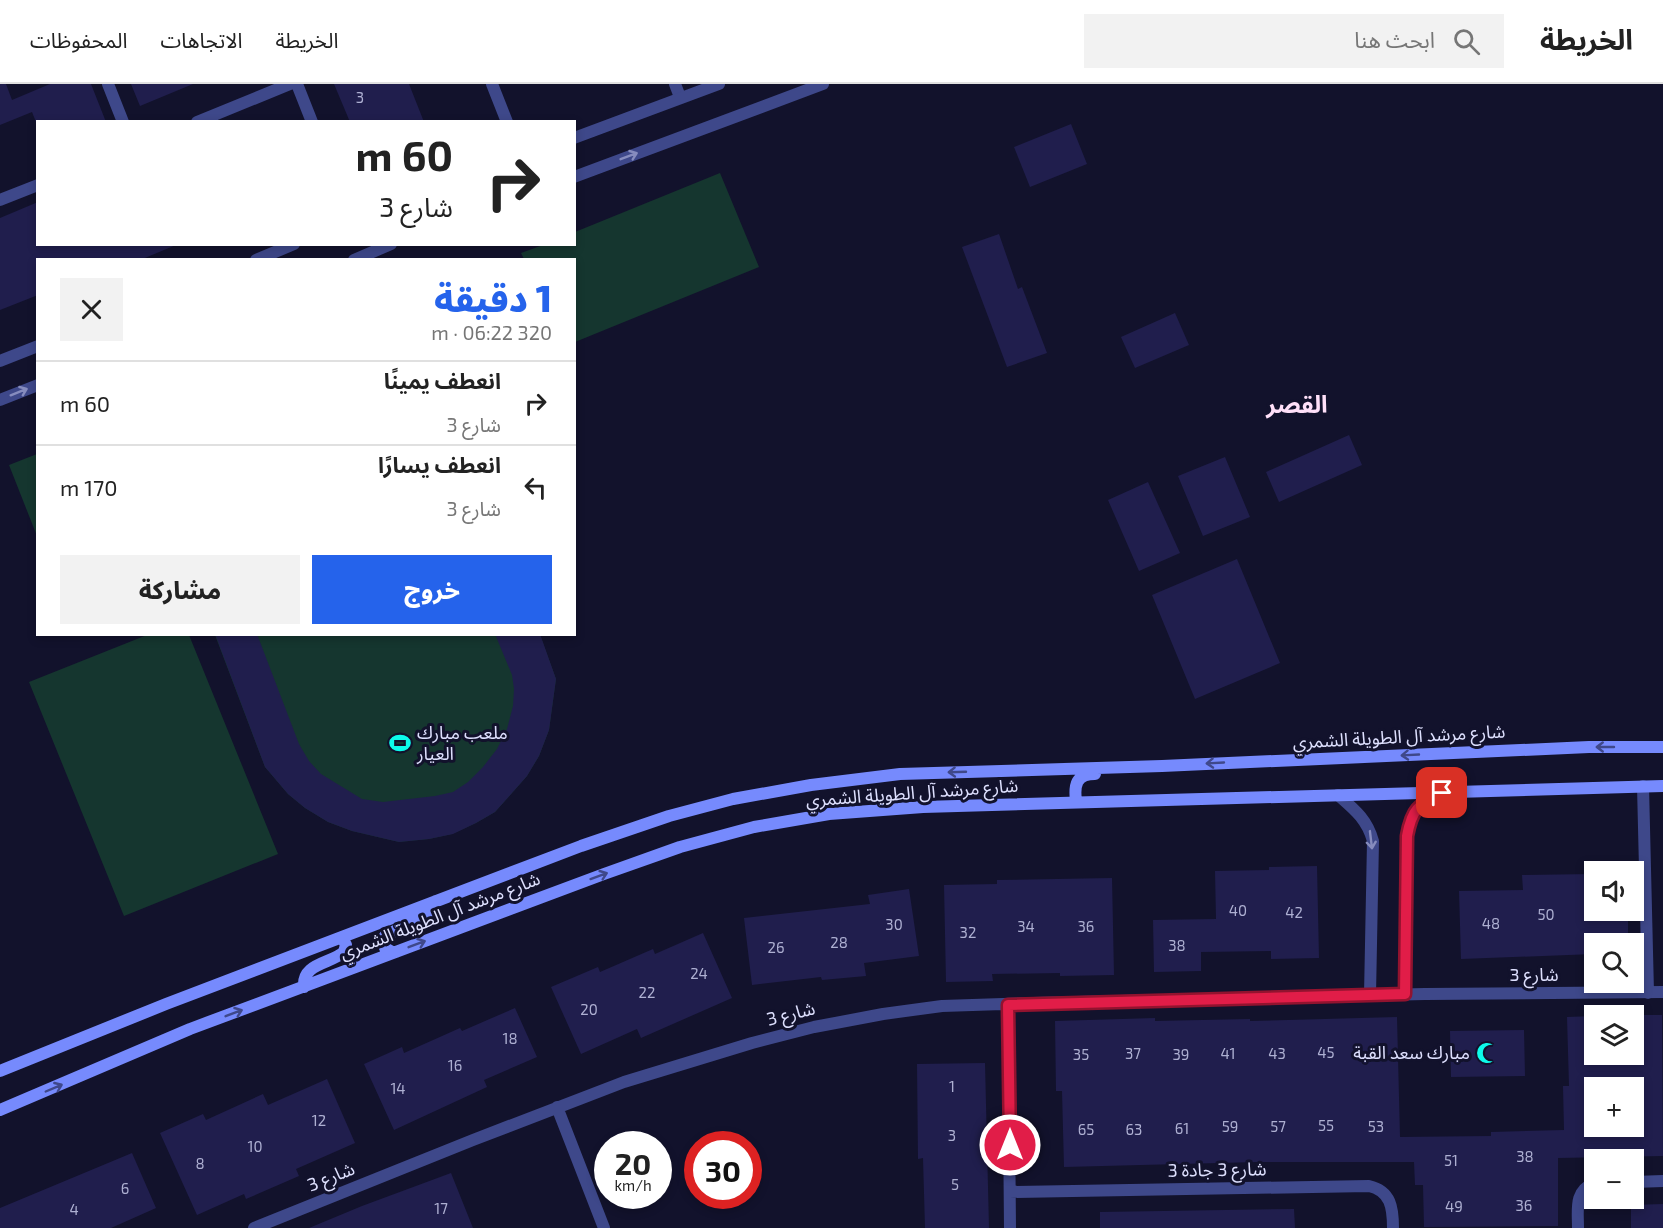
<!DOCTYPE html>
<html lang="ar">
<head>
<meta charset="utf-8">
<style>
	body { margin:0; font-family:"Exo 2","Noto Sans Arabic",sans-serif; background:#f2f2f2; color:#222; direction:rtl; height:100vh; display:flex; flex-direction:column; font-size:22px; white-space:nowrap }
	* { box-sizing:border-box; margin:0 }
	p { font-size:20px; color:#767676 }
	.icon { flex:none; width:33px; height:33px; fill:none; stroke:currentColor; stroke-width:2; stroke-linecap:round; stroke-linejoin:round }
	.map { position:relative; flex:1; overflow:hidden; direction:ltr }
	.drawer { position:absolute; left:36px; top:174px; width:540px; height:378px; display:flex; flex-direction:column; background:#fff; border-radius:0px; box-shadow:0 3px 9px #0003; direction:rtl }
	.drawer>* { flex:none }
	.banner { position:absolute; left:36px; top:36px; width:540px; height:126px; border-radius:0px; box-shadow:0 3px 9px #0003; direction:rtl; background:#fff; color:#222; overflow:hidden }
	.buttons { position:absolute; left:1584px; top:777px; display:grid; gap:12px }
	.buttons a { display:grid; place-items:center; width:60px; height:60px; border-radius:0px; background:#fff; box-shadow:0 3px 9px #0003; font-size:30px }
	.speed { position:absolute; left:594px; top:1047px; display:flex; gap:12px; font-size:30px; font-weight:700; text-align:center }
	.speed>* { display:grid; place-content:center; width:78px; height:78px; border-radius:50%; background:#fff; box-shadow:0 3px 9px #0003; line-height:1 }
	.speed small { font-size:15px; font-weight:400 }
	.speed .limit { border:9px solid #d22; background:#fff; color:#111 }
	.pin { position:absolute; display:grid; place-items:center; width:51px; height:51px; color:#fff; margin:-26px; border-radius:12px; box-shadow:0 3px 9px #0006 }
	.me { position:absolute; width:66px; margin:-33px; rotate:0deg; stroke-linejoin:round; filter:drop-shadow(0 0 4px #0008) }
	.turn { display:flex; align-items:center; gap:21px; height:126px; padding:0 24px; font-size:27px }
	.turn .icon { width:78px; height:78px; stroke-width:2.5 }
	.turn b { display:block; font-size:42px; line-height:51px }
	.round { display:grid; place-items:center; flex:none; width:63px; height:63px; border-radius:0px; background:#f2f2f2 }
	.head { display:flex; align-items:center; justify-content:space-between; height:102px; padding:0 24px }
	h1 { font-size:36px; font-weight:800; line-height:45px; color:#2563eb }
	.button { display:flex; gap:12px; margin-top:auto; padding:12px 24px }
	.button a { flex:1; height:69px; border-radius:0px; background:#2563eb; color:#fff; font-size:24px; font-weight:800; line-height:69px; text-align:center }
	.button a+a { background:#f2f2f2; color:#222 }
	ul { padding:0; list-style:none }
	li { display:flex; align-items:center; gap:18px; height:84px; padding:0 24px; border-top:2px solid #e0e0e0 }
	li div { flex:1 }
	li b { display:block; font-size:22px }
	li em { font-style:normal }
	header { display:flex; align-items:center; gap:36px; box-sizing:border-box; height:84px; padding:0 30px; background:#fff; border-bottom:2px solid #e0e0e0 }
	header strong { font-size:28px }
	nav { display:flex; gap:33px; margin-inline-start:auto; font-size:21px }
	.search { width:420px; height:54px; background:#f2f2f2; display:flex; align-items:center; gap:15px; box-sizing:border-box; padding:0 21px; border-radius:0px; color:#767676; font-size:22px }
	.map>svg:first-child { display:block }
	.green { fill:#15362f }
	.building { fill:#201e4d; fill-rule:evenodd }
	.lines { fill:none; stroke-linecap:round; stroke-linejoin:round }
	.minor { stroke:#3e488a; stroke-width:12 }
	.tertiary { stroke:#3e488a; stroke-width:12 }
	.secondary { stroke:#768afd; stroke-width:12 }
	.oneway { stroke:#868cbe }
	.oneway2 { stroke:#3f488a }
	.route-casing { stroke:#92132f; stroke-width:15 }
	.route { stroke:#e11d48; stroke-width:10 }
	.labels { text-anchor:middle; stroke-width:6; stroke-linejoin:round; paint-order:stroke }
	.number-label { font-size:15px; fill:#aeb0d2 }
	.poi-label { font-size:18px; fill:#dee0fe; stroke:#12122c; text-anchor:start }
	.street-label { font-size:18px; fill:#dee0fe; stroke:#12122c }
	.district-label { font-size:24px; font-weight:bold; fill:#ffe0f9; stroke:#12122c }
</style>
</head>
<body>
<header>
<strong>الخريطة</strong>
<div class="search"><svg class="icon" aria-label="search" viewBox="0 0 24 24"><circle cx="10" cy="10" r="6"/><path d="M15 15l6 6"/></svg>ابحث هنا</div>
<nav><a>الخريطة</a><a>الاتجاهات</a><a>المحفوظات</a></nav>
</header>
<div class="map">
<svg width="1663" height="1144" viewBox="0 0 1663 1144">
	<rect width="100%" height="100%" fill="#12122c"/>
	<!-- green -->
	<path class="green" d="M720 89 759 183 575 258 574 176 524 175 521 169 543 161 574 160 575 148Z
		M37 370V452L9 381Z
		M147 551H189L278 770 124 832 29 598Z
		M215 551H540L556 595 549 646 539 672 527 692 495 728 476 739 452 750 429 755 399 758 352 747 328 738 305 724 288 710 265 683Z"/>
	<!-- building -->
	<path class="building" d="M0 0H6L12 16 50 0H91L106 38H36L32 28 0 41Z
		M131 0H193L140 22Z
		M334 0H409L424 38H350Z
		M1071 40 1087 80 1030 103 1014 63Z
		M38 118V160L176 161 140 176H38V211L0 226V134Z
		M999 150 1018 205 1022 203 1047 269 1007 283 962 163Z
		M1175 229 1189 261 1135 284 1121 253Z
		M1349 351 1362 381 1279 418 1266 388Z
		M1225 373 1250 433 1203 452 1178 392Z
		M1148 398 1180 469 1139 487 1108 416Z
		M1237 475 1280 579 1195 615 1152 511Z
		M215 550H257L299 660 309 677 321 690 362 715 383 718 435 712 453 708 468 698 483 683 497 665 507 645 513 622 514 605 512 591 495 550H540L556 595 549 646 539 672 527 692 495 728 476 739 453 750 429 755 399 758 352 747 328 738 305 724 288 710 265 683Z
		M1317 782 1319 874 1271 875V867L1201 868V887L1154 888 1153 836 1216 835 1215 787 1269 786V783Z
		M1594 790V826H1628V860H1594V870L1461 875 1459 807 1523 806 1522 791Z
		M1112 794 1114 891 1060 892V889L992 890 993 897 946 898 944 801 997 800V796Z
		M909 805 919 872 864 879 866 892 822 896 821 893 752 901 744 834 870 820 868 811Z
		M703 849 732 914 641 954 637 945 581 970 551 903 598 883 600 888 653 865 655 870Z
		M515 924 537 973 484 996 487 1003 394 1046 364 980 402 963 404 969 460 944 462 947Z
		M1634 931H1662L1663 1072 1558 1074V1142L1424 1143 1423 1101H1415L1414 1078H1257L1064 1083 1062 1007H1056L1055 937 1155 934V937L1250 935V937L1397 933 1400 1053 1491 1052V1048L1564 1046 1563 1002H1569L1567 933 1594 932V970H1634ZM1594 1004H1634V1042H1594Z
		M1524 946 1525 992 1451 993 1450 947Z
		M985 979 989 1144H925L923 1074 918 1075 917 980Z
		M327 995 355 1059 296 1085 299 1092 246 1115 244 1110 197 1131 160 1049 203 1030 206 1036 263 1010 268 1021Z
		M132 1069 156 1124 111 1144H0V1124Z
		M451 1089 473 1144H309L362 1122Z
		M1663 1120V1144H1631V1121Z
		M1294 1125 1295 1144H1100V1128Z"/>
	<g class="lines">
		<!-- minor -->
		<path class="minor" d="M108 0 123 38
			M297 0 312 38
			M492 0 507 38
			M675 0 680 13
			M197 38 290 0
			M0 116 38 101
			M1643 702 1648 909
			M1338 711C1354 725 1367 735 1373 757L1370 911
			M1405 911 1407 752C1413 724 1417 722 1442 709
			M1008 921 1010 1144
			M557 1023 604 1144
			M1634 1098 1663 1097
			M1010 1108 1369 1102C1391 1107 1393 1124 1393 1144
			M254 1144 473 1056 624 998 752 959 814 943 883 930 942 922 1033 919 1425 910 1663 908
			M1578 1144C1578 1125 1574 1107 1594 1099"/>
		<!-- tertiary -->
		<path class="tertiary" d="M574 54 719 0
			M574 93 823 0
			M256 176 294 160
			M354 176 391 160
			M0 277 38 262
			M0 316 38 301"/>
		<!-- secondary -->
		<path class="secondary" d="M1076 717C1074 701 1076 690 1095 690
			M396 868H392L385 864 383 856 385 852 426 831 436 817
			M304 903C302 879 330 880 344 868L346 861 342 853
			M0 987 166 920 581 762 669 732 733 715 811 701 900 690 1162 682 1589 663H1663
			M0 1026 190 945 604 790 680 763 754 743 829 730 923 723 1663 702"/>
	</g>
	<!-- one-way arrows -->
	<defs><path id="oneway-shaft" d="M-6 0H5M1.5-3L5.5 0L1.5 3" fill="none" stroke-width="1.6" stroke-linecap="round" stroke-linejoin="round" transform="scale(1.5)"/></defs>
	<g class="oneway">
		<use href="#oneway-shaft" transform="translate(629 72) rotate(-21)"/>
		<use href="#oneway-shaft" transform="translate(19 308) rotate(-22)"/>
		<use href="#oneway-shaft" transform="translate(1371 756) rotate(83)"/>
	</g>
	<g class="oneway2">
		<use href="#oneway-shaft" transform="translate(1605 663) rotate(-180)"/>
		<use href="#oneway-shaft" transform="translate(1410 671) rotate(177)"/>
		<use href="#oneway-shaft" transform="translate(1215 679) rotate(177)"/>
		<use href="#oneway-shaft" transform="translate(957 688) rotate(178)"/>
		<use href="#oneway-shaft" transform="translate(599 792) rotate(-20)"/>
		<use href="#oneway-shaft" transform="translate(417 860) rotate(-21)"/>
		<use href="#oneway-shaft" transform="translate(234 929) rotate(-21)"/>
		<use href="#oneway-shaft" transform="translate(54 1004) rotate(-23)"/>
	</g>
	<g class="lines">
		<defs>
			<path id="route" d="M1010 1061 1008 921 1405 910 1407 752C1412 725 1417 722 1442 709"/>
		</defs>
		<!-- route casing -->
		<use href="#route" class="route-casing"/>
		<!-- route -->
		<use href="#route" class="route"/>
	</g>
	<!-- icons -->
	<defs>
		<symbol id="stadium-bare" viewBox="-9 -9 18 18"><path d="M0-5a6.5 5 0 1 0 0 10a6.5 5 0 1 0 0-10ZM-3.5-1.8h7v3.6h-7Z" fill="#0dfbea" stroke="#12122c" stroke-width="2.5" paint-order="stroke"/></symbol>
		<symbol id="mosque-bare" viewBox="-9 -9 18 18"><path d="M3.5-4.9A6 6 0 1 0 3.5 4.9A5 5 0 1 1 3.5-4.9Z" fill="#0dfbea" stroke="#12122c" stroke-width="2.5" paint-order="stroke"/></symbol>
	</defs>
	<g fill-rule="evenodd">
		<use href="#stadium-bare" x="385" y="644" width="30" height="30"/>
		<use href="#mosque-bare" x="1472" y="954" width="30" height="30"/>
	</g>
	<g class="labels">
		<!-- number labels -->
		<g class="number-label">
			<text x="360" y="19">3</text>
			<text x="1238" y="832">40</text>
			<text x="1294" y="834">42</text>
			<text x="1546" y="836">50</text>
			<text x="1491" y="845">48</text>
			<text x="894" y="846">30</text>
			<text x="1026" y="848">34</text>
			<text x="1086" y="848">36</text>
			<text x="968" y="854">32</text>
			<text x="839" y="864">28</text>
			<text x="1177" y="867">38</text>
			<text x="776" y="869">26</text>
			<text x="699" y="895">24</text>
			<text x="647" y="914">22</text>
			<text x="589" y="931">20</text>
			<text x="510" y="960">18</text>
			<text x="1326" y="974">45</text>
			<text x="1133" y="975">37</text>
			<text x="1228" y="975">41</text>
			<text x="1277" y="975">43</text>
			<text x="1081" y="976">35</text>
			<text x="1181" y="976">39</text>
			<text x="455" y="987">16</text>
			<text x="952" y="1008">1</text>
			<text x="398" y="1010">14</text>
			<text x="319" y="1042">12</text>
			<text x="1326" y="1047">55</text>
			<text x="1230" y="1048">59</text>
			<text x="1278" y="1048">57</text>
			<text x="1376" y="1048">53</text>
			<text x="1182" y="1050">61</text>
			<text x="1086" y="1051">65</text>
			<text x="1134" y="1051">63</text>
			<text x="952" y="1057">3</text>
			<text x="255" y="1068">10</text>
			<text x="1525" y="1078">38</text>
			<text x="1451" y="1082">51</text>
			<text x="200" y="1085">8</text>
			<text x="955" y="1106">5</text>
			<text x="125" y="1110">6</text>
			<text x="1524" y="1127">36</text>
			<text x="1454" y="1128">49</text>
			<text x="441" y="1130">17</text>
			<text x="74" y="1131">4</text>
		</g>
		<!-- poi labels -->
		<g class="poi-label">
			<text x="417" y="655">ملعب مبارك<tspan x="417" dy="21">العيار</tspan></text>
			<text x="1470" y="975" text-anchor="end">مبارك سعد القبة</text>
		</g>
		<!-- street labels -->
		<g class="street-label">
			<text transform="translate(1399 653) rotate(-3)" y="6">شارع مرشد آل الطويلة الشمري</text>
			<text transform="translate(912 709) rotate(-4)" y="6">شارع مرشد آل الطويلة الشمري</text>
			<text transform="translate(440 832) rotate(-21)" y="6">شارع مرشد آل الطويلة الشمري</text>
			<text x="1534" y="897">شارع 3</text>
			<text transform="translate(791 930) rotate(-14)" y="6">شارع 3</text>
			<text transform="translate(1217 1086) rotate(-1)" y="6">شارع 3 جادة 3</text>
			<text transform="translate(331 1093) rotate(-22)" y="6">شارع 3</text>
		</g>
		<!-- district labels -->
		<g class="district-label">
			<text x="1297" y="329">القصر</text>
		</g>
	</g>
</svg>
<div class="buttons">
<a><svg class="icon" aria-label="sound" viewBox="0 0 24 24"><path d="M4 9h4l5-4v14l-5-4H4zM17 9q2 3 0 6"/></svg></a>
<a><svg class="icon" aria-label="search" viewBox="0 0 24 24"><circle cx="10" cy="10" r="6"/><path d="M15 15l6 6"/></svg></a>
<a><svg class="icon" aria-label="layers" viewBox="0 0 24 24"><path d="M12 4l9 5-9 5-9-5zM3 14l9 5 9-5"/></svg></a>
<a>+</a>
<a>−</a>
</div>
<div class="speed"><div>20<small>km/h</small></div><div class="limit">30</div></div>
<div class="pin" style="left:1442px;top:709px;background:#d93025"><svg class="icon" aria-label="arrive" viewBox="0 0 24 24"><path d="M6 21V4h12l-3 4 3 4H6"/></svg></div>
<svg class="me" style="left:1010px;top:1061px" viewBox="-20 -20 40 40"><circle r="17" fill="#e11d48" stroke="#fff" stroke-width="3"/><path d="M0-11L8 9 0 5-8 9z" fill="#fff"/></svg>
<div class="banner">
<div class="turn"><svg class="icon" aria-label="right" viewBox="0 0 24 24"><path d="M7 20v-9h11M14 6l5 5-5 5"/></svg><div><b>60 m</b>شارع 3</div></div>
</div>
<section class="drawer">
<div class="head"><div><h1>1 دقيقة</h1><p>320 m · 06:22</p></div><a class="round"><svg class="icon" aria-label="close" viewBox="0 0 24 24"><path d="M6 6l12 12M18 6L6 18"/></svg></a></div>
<ul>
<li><svg class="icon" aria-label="right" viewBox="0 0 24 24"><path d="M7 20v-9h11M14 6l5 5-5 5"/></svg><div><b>انعطف يمينًا</b><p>شارع 3</p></div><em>60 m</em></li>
<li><svg class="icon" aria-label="left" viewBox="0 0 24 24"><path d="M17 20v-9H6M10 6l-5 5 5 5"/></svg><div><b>انعطف يسارًا</b><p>شارع 3</p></div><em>170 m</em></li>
</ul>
<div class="button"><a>خروج</a><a>مشاركة</a></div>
</section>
</div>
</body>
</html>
